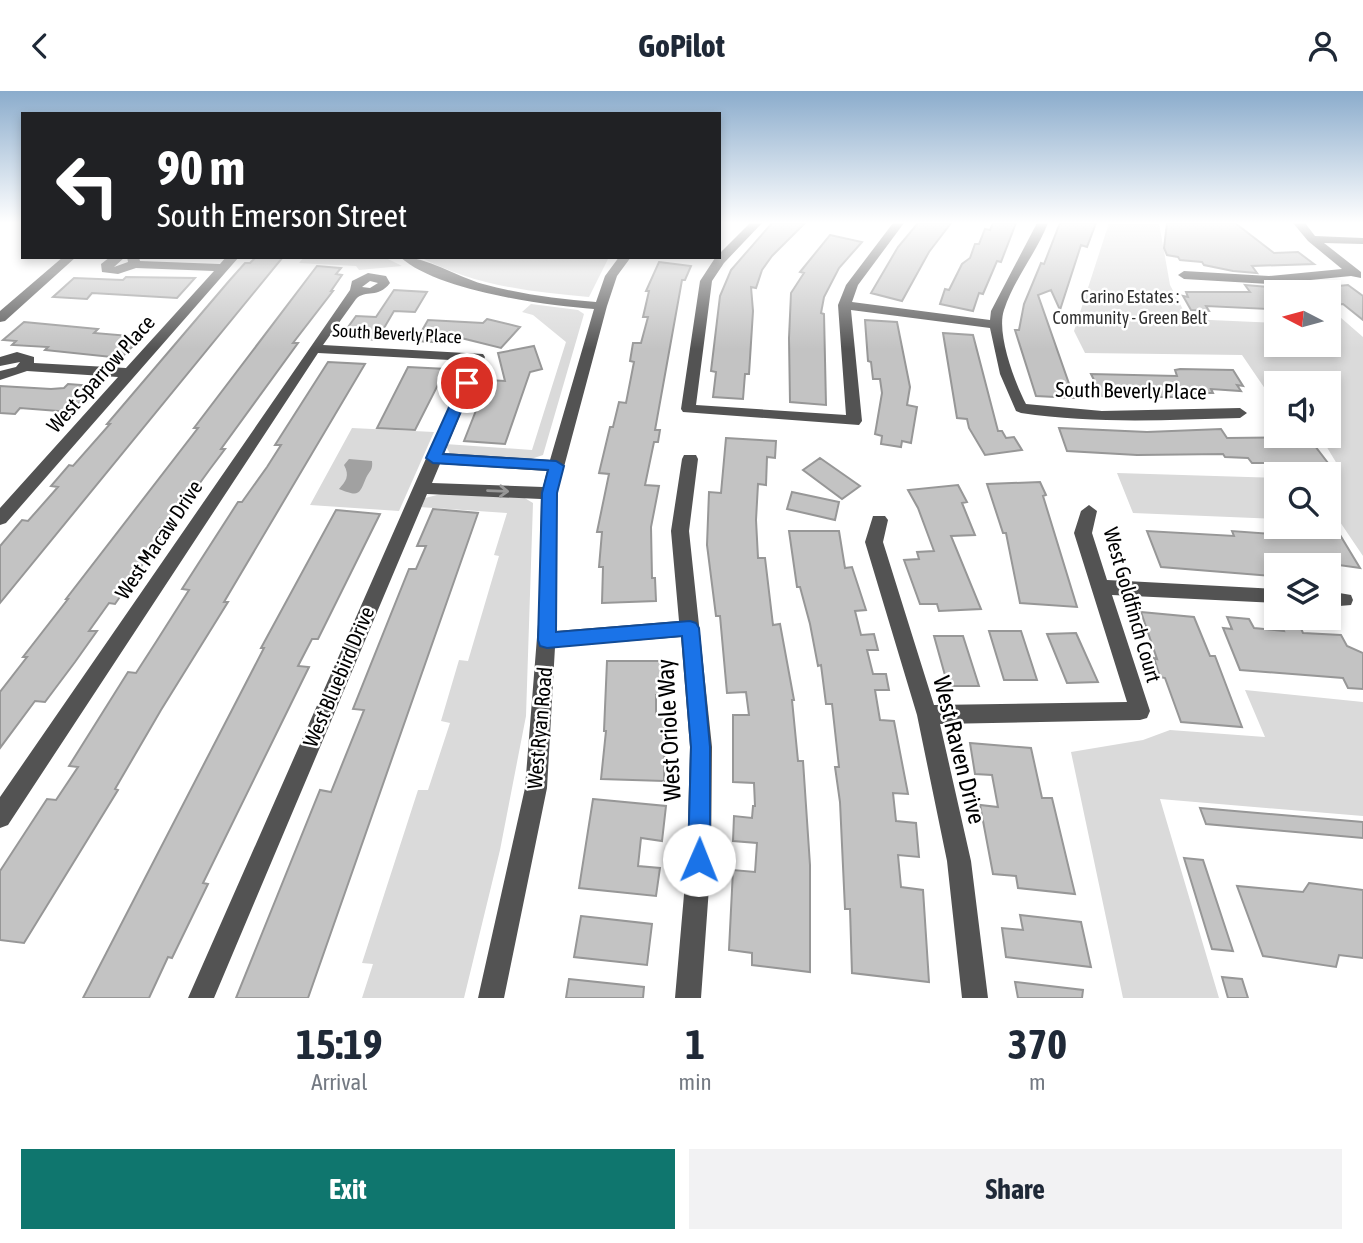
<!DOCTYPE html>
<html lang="en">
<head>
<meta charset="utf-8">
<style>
	body { margin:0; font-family:"Asap Condensed",sans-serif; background:#f2f2f3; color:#1f2937; height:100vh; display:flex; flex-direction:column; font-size:26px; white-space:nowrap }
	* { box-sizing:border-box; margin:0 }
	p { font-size:23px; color:#747a83 }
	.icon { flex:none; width:38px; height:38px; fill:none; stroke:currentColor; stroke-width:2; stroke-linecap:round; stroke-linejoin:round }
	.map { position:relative; height:907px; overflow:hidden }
	.details { display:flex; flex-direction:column; background:#fff; flex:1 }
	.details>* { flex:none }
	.hud { position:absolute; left:21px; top:21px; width:700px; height:147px; border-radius:0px; box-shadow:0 4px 10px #0003; background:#202124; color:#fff; overflow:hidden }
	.needle { width:46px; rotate:276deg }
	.controls { position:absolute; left:1264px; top:189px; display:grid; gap:14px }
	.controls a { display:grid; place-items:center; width:77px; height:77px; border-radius:0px; background:#fff; box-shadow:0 4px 10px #0003; font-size:35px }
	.pin { position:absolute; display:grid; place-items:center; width:60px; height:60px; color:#fff; margin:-30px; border:4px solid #fff; border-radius:50%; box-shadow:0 2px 7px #0007 }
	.me { position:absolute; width:77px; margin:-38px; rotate:1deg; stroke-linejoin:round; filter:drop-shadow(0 0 5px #0008) }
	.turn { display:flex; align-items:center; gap:24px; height:147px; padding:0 21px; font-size:32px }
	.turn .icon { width:91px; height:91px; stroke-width:2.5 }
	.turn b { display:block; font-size:49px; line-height:60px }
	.eta { display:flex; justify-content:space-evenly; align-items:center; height:119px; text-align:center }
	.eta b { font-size:42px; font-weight:700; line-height:49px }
	.primary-button { display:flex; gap:14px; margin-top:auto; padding:14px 21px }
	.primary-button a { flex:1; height:80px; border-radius:0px; background:#0f766e; color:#fff; font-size:28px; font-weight:700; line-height:80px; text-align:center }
	.primary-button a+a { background:#f2f2f3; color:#1f2937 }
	header { display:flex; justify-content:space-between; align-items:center; height:91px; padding:0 21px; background:#fff; font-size:32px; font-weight:700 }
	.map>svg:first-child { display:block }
	.green { fill:#dadada }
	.water { fill:#a1a1a1 }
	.building { fill:#c3c3c3; stroke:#979797; stroke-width:2 }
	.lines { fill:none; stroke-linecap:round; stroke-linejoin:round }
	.minor { fill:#535353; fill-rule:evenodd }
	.oneway { stroke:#989898 }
	.route { fill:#1a73e8; stroke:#114b97; stroke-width:2 }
	.labels { text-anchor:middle; stroke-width:5; stroke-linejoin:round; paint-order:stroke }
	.far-park-label { font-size:18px; fill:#313131; stroke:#fff }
	.far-street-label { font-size:18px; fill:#000; stroke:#fff }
	.street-label { font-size:21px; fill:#000; stroke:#fff }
	.near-street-label { font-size:24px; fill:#000; stroke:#fff }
</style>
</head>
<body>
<header><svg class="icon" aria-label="back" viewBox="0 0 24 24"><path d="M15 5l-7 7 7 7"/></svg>GoPilot<svg class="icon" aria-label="person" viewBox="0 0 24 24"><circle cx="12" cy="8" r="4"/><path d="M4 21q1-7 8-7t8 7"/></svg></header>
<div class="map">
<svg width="1363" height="907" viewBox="0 0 1363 907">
	<rect width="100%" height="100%" fill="#fff"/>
	<!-- green -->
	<path class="green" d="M1109 132H1159L1170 194 1188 228 1276 232V254H1328V227L1340 226 1363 246V465L1340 431 1328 430V388H1335L1340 378 1322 348 1310 345H1328V292H1276V314L1242 264 1085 262 1074 240Z
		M304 166H384L402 175 359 179 356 175 299 172Z
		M420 166H609L589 206C529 201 473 194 420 166Z
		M531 213 578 219 584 223 543 364 528 369 450 363 445 353 532 359 566 251 533 224 522 221Z
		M352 337 434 341 399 420 310 414Z
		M1117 382 1276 387V428L1133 422Z
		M445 402 523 406 533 412 526 625 500 759 464 907H362L373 873 362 872 418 699H428L450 632 441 630 459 569 468 570 499 465 494 464 507 422 419 416 425 407Z
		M1245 599 1363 611V725L1160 708 1219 907H1123L1071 661 1143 649 1170 639 1265 646Z"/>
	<!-- water -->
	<path class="water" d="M349 368 372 370C373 379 370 379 366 387 359 404 359 406 339 398 346 390 350 385 344 374Z"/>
	<!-- building -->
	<path class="building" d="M772 132H805L772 165 762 179 756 197 751 196 753 220 749 283H745L743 308 713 306 716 281 711 280 720 205 731 179Z
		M918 132H951L929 161 902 210 871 202 898 156Z
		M993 132H1016L1001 171 997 170 983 203 979 202 973 220 940 213 945 198 949 199 962 173 970 167 975 153H979L985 138 990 139Z
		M1060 132H1096L1087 156 1081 154 1060 219 1051 199 1038 204 1074 307 1036 305 1015 239H1019L1024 213 1039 177 1041 172 1044 173Z
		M1167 132H1235L1274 162 1298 161 1314 173 1252 175 1257 182 1233 180 1204 174 1202 171 1180 169 1178 166 1167 164 1164 157Z
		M830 144 862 151 839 177 824 206 821 222 824 223 826 314 790 311 789 247 791 202 804 182 800 181Z
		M256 166H283L0 512V455L22 429 28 430 58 396 51 395 69 374 73 375 110 333H107L229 190 245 172H250Z
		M659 171 691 175 685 189H682L655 339H660L658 351H654L645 394 659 395 651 436 652 487H655L656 510 602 512 603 476H599L602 441H597L609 383 599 382 610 336H613L619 311 626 312 634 271 630 270 633 252H641L648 226H643L649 200H646Z
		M317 175 341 177 336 183 342 184 331 200H333L293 252H298L221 358H225L210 378 181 418H175L158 440 165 441 115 513 109 512 89 540H97L75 571 45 611 35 610 0 657V601L27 566H23L68 508H66L198 337H194Z
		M126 186 195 187 177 207 92 202 87 208 53 206 74 187 123 189Z
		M1245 194 1269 196 1276 200V215H1266L1268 218 1206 215 1209 220 1191 219 1183 205 1188 206 1186 201H1250Z
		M1348 194 1363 205V229L1343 213 1328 214V196Z
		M394 199 427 201 415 221 394 220 377 249 341 246 356 225 376 226Z
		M487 228 520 236 501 257 457 246 454 252 416 250 428 229 483 232Z
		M865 229 897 231 910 296 907 314 917 316 911 352 902 350 901 356 881 353 882 345 875 343 882 302 880 288H873L871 271 868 270Z
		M24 231 98 238 94 242 142 246 121 267 45 259 48 256 12 254 16 250 3 249Z
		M943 242 973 244 998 340H1002L1006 347 1014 346 1022 359 985 364 969 337 967 328 957 327Z
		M534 255 542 278 530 281 505 353 464 350 488 289 505 290 498 262Z
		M328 271 365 273 224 511H228L161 619 115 698 118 699 24 852 0 849V780L47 708 56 709 78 676 69 675 128 581 136 582 156 551 189 499 182 498 238 411H242L267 376 281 354H275Z
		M408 276 446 278 415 339 377 337Z
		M1180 278 1233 279 1243 295 1237 294 1241 300 1211 298 1213 302H1174L1177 306H1160L1157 301H1132L1135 306 1102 305 1091 283 1177 285 1175 279Z
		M68 293 95 295 71 321 20 317 15 323 0 322V295L51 298 64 297Z
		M1059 337 1147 341 1221 338 1227 347 1308 346 1328 372H1252L1248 367 1225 366 1223 363 1137 364 1067 360Z
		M726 347 776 350 775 367 767 366 766 394 758 393 756 429 758 467H765L773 534 780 533 794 609H792L798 670H803L810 774V881L752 874V862L729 859 733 779 755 781 757 752 733 750 734 725 752 727 753 715H755L754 692 733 691V624H749L746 601 727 602 720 525H716L707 454 709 401 721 402Z
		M820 367 860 395 842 408 803 379Z
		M1040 391 1046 404 1043 405 1077 516 1020 512 1006 442H1003L987 393Z
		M958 394 967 411 962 412 975 444 951 445 981 518 939 520 937 513H920L904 469 919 468 917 461 934 460 918 417 908 399Z
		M792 401 839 411 835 429 787 418Z
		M433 418 478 422 308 907H236L320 699 331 701 364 619 353 618 409 478H416L426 455H417Z
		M336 419 380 423 318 548H312L298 575 309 576 203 792 208 793 172 867 168 866 149 907H83L264 557H261Z
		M1270 436 1337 439 1360 477 1303 469 1306 474H1267L1272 485 1161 476 1147 440 1234 445 1232 440 1273 443Z
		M789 440H839L845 477 852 476 866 519 855 520 861 544 874 543 878 559H867L873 583H886L889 599H875L880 629 894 630 908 703 893 702 896 730 916 732 919 766 898 764 901 796 923 799 929 891 852 882 850 818H845L840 711 835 676H839L832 613H826L821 574 818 575 810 533 800 496H797Z
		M1141 521 1194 526 1210 565H1215L1242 636 1181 631 1165 587 1160 586 1154 567 1157 568Z
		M1227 526 1249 528 1254 537 1284 540 1280 531 1299 533 1303 542 1341 544 1347 555 1363 562V598L1348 597 1343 587 1240 579 1223 537 1232 538Z
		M989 540H1021L1037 589H1004Z
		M1076 542 1098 591 1067 592 1047 543Z
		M934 545H963L979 595H948Z
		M607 570H663V604H656V623H665L664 690 601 688 606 640H604Z
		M970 652 1031 657 1042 707H1052L1075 803 1018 797 1016 785 993 783 980 714 998 716 992 684 975 683Z
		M593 708 666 715 662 750 641 747 638 775 660 777 656 805 579 797Z
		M1200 717 1363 731V747L1206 733Z
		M1184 767 1203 769 1233 860 1212 858Z
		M1309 792 1363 799V867L1339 864 1336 876 1263 865 1237 795 1303 801Z
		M1020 824 1081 831 1091 876 1006 866 1002 837 1023 839Z
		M581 825 652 833 647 874 574 866Z
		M1222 886 1242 888 1248 907H1228Z
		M569 888 644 896 643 907H566Z
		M1015 891 1083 899 1082 907H1018Z"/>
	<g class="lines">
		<!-- minor -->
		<path class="minor" d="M750 132H762L724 172 712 190 696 314 846 324 838 214 846 194 893 132H904L858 194 852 211 990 229 991 220 1037 132H1048C1037 161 1014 188 1004 219 996 242 1015 292 1026 313L1102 320 1240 317 1247 322 1240 327C1167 329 1094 333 1021 322L1016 320 1000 283 990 237 851 219 862 330 859 334 683 321 681 318 700 190 715 167 719 166V163Z
			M1293 132H1305L1315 145 1363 147V153L1324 152 1361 181V187L1351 185 1269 193 1184 188 1178 184 1184 180 1269 185 1342 178 1308 150Z
			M63 166H76L5 230 0 231V220Z
			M110 166H125L114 176 128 171 127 166H139L140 170 220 173 226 166H239L6 432 0 434V417L118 286 27 280 0 289V280L16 276 20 271 0 275V266L17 261 34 266V272L126 277 214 180 136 177 118 183 102 181 101 173Z
			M400 166C428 166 455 185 483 193 520 203 558 208 596 211L605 185 619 166H631L617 185 607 215 557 402 556 540 679 530 671 440 682 368 684 364H696L698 368 689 440 712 656 711 769 701 907H675L687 769 690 656 681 546 555 556 547 697 504 907H478L525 697 539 521 541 408 427 403 214 907H188L469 270 318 262 8 734 0 737V706L350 199 352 190 368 182 386 185 390 192C378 208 366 198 356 208L323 254 483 263 485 266 444 362 550 369 594 218C543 214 438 200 400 166ZM370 190 378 192 370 197 362 196ZM440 373 547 380 543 396 432 392Z
			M1089 414 1097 420 1092 442 1107 489 1276 498V512L1112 504 1150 620 1147 627 1140 629 940 633 971 770 988 907H962L947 770 917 624 865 451 873 425H885L888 429 883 451 934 614 1127 611 1074 442 1081 420Z
			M1328 500 1351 504 1353 509 1351 514 1328 516Z"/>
	</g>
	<!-- one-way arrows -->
	<defs><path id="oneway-shaft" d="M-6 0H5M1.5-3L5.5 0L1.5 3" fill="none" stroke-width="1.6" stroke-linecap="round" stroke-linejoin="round" transform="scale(1.75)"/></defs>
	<use class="oneway" href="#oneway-shaft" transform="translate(498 400) rotate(2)"/>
	<!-- sky -->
	<linearGradient id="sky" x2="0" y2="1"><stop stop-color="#8baccc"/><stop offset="0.51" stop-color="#fff"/><stop offset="1" stop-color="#fff" stop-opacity="0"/></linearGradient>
	<rect width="1363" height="258" fill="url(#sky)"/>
	<!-- route -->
	<path class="route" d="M467 287 473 292 443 363 556 370 564 375 557 402 556 541 690 530 696 532 699 537 710 656V769L707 776 699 779 692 776 688 769 691 656 682 545 547 557 540 555 538 549 542 402 548 379 433 372 426 367 460 292Z"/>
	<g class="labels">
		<!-- far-park labels -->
		<g class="far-park-label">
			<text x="1130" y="212">Carino Estates :<tspan x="1130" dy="21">Community - Green Belt</tspan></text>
		</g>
		<!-- far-street labels -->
		<g class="far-street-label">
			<text transform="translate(397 243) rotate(3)" y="6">South Beverly Place</text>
		</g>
		<!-- street labels -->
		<g class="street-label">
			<text transform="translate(101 283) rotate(-48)" y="7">West Sparrow Place</text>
			<text transform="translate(1131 300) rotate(1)" y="7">South Beverly Place</text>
			<text transform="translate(159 449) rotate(-56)" y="7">West Macaw Drive</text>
			<text transform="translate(1132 514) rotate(74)" y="7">West Goldfinch Court</text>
			<text transform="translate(339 586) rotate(-67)" y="7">West Bluebird Drive</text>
			<text transform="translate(540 637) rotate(-85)" y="7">West Ryan Road</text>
		</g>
		<!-- near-street labels -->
		<g class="near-street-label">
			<text transform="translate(669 639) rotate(-93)" y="8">West Oriole Way</text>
			<text transform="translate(959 659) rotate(76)" y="8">West Raven Drive</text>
		</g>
	</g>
</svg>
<div class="controls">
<a><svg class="needle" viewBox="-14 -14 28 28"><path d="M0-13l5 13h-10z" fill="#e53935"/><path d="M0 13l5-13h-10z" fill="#747a83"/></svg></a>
<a><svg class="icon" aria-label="sound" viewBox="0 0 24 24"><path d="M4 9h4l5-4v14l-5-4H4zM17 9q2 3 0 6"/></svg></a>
<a><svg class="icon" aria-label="search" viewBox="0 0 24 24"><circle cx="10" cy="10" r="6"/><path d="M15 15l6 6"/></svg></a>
<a><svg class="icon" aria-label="layers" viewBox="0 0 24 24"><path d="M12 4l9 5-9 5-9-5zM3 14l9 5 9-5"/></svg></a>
</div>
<div class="pin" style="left:467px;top:292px;background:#d93025"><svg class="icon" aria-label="arrive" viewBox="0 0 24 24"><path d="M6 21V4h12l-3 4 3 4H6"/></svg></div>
<svg class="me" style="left:699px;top:769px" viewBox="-20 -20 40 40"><circle r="19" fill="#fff"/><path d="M0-13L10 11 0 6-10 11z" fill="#1a73e8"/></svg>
<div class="hud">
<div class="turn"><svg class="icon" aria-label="left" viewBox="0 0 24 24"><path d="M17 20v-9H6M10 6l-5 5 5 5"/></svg><div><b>90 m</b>South Emerson Street</div></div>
</div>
</div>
<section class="details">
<div class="eta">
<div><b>15:19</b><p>Arrival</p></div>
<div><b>1</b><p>min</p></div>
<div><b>370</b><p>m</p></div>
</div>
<div class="primary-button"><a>Exit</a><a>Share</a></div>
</section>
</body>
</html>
